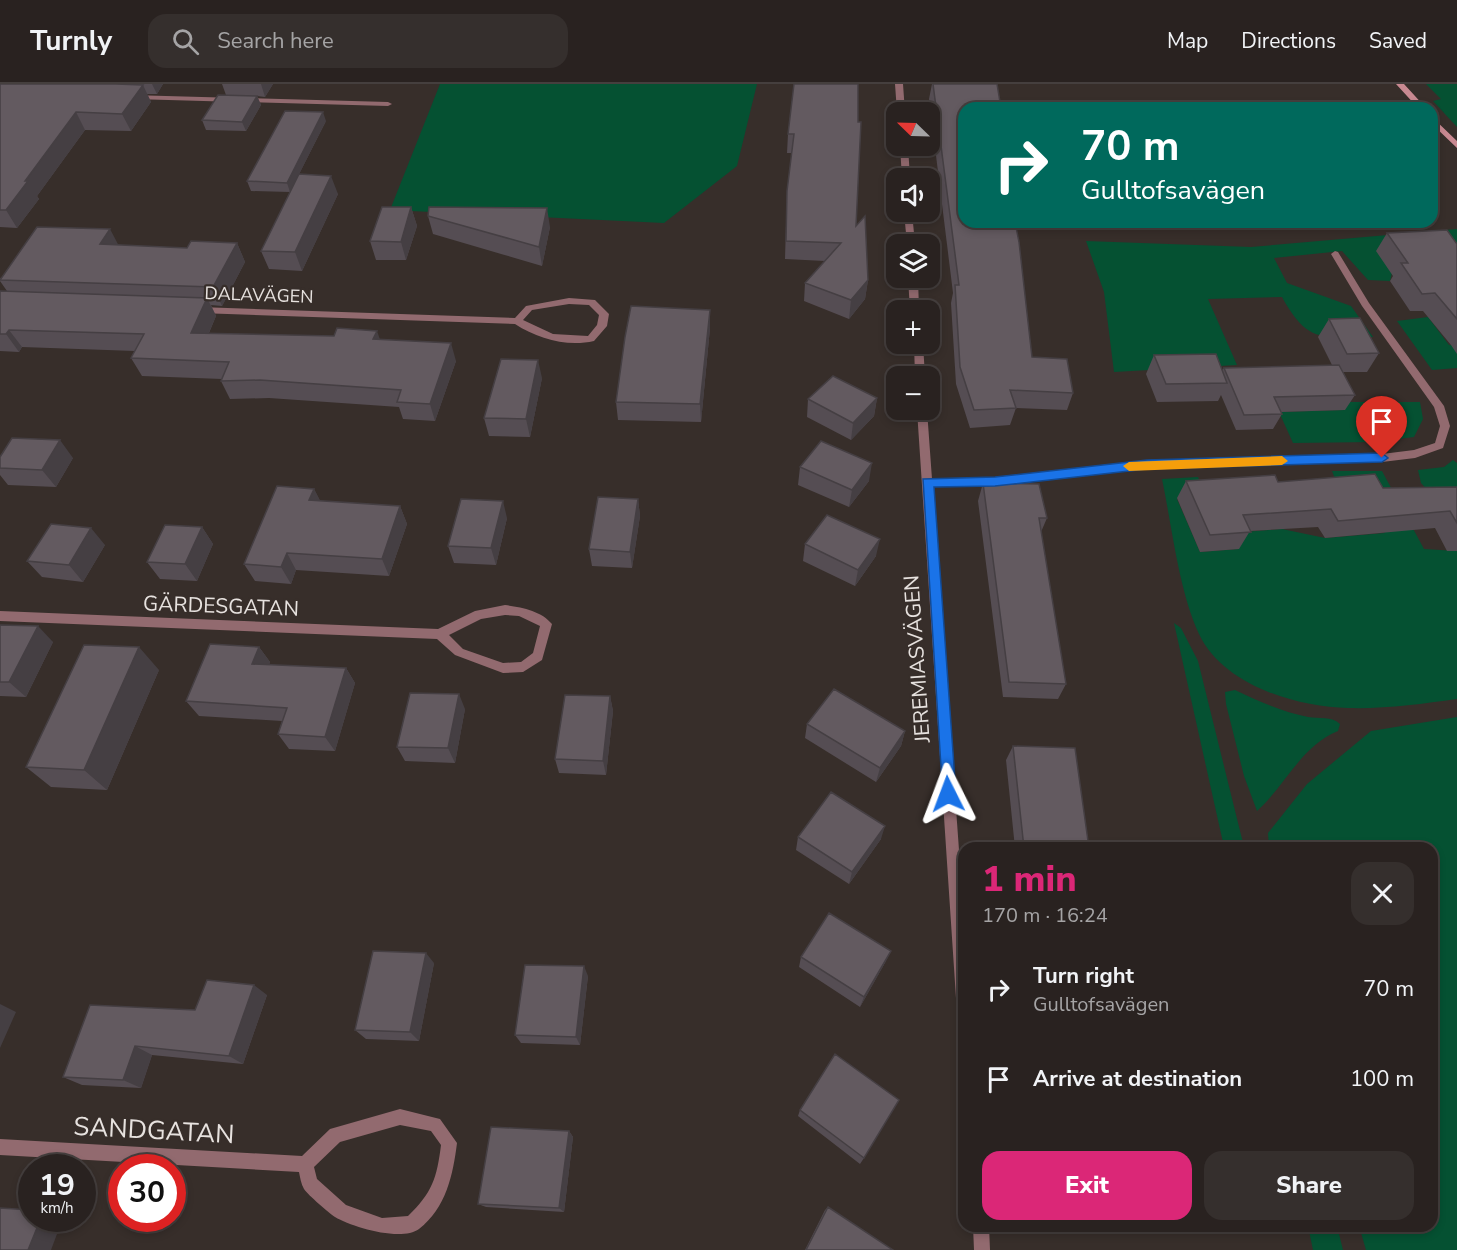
<!DOCTYPE html>
<html lang="en">
<head>
<meta charset="utf-8">
<style>
	body { margin:0; font-family:"Nunito Sans",sans-serif; background:#352f2d; color:#f1f3f6; height:100vh; display:flex; flex-direction:column; font-size:22px; white-space:nowrap }
	* { box-sizing:border-box; margin:0 }
	p { font-size:20px; color:#a5a4a5 }
	.icon { flex:none; width:33px; height:33px; fill:none; stroke:currentColor; stroke-width:2; stroke-linecap:round; stroke-linejoin:round }
	.map { position:relative; flex:1; overflow:hidden }
	.details { position:absolute; left:958px; top:758px; width:480px; height:390px; display:flex; flex-direction:column; background:#292220; border-radius:18px; box-shadow:0 3px 9px #0003,0 0 0 2px #453f3e }
	.details>* { flex:none }
	.hud { position:absolute; left:958px; top:18px; width:480px; height:126px; border-radius:18px; box-shadow:0 3px 9px #0003,0 0 0 2px #453f3e; background:#00695c; color:#fff; overflow:hidden }
	.needle { width:39px; rotate:293deg }
	.buttons { position:absolute; left:886px; top:18px; display:grid; gap:12px }
	.buttons a { display:grid; place-items:center; width:54px; height:54px; border-radius:12px; background:#292220; box-shadow:0 3px 9px #0003,0 0 0 2px #453f3e; font-size:30px }
	.speed { position:absolute; left:18px; top:1070px; display:flex; gap:12px; font-size:30px; font-weight:700; text-align:center }
	.speed>* { display:grid; place-content:center; width:78px; height:78px; border-radius:50%; background:#292220; box-shadow:0 3px 9px #0003,0 0 0 2px #453f3e; line-height:1 }
	.speed small { font-size:15px; font-weight:400 }
	.speed .limit { border:9px solid #d22; background:#fff; color:#111 }
	.pin { position:absolute; display:grid; place-items:center; width:51px; height:51px; color:#fff; margin:-62px -26px; border-radius:50% 50% 50% 0; rotate:-45deg; box-shadow:0 0 6px #0007 }
	.pin .icon { rotate:45deg }
	.me { position:absolute; width:66px; margin:-33px; rotate:357deg; stroke-linejoin:round; filter:drop-shadow(0 0 4px #0008) }
	.turn { display:flex; align-items:center; gap:21px; height:126px; padding:0 24px; font-size:27px }
	.turn .icon { width:78px; height:78px; stroke-width:2.5 }
	.turn b { display:block; font-size:42px; line-height:51px }
	.round { display:grid; place-items:center; flex:none; width:63px; height:63px; border-radius:18px; background:#352f2d }
	.headline { display:flex; align-items:center; justify-content:space-between; height:102px; padding:0 24px }
	h1 { font-size:36px; font-weight:800; line-height:45px; color:#db2777 }
	.action { display:flex; gap:12px; margin-top:auto; padding:12px 24px }
	.action a { flex:1; height:69px; border-radius:18px; background:#db2777; color:#fff; font-size:24px; font-weight:800; line-height:69px; text-align:center }
	.action a+a { background:#352f2d; color:#f1f3f6 }
	ul { padding:0; list-style:none }
	li { display:flex; align-items:center; gap:18px; height:90px; padding:0 24px }
	li div { flex:1 }
	li b { display:block; font-size:22px }
	li em { font-style:normal }
	header { display:flex; align-items:center; gap:36px; box-sizing:border-box; height:84px; padding:0 30px; background:#292220; border-bottom:2px solid #453f3e }
	header strong { font-size:28px }
	nav { display:flex; gap:33px; margin-inline-start:auto; font-size:21px }
	.search { width:420px; height:54px; background:#352f2d; display:flex; align-items:center; gap:15px; box-sizing:border-box; padding:0 21px; border-radius:18px; color:#a5a4a5; font-size:22px }
	.map>svg:first-child { display:block }
	.green { fill:#055132 }
	.lines { fill:none; stroke-linecap:round; stroke-linejoin:round }
	.street { fill:#926a6f; fill-rule:evenodd }
	.secondary { fill:#c88991; fill-rule:evenodd }
	.wall { fill:#554d53 }
	.shaded-wall { fill:#453f43 }
	.building { fill:#635a60; stroke:#453f43; stroke-width:1.5 }
	.route { fill:#1a73e8; stroke:#114b97; stroke-width:1.5 }
	.slow { fill:#f59e0b }
	.labels { text-anchor:middle; stroke-width:4.5; stroke-linejoin:round; paint-order:stroke }
	.far-street-label { font-size:18px; fill:#e7e2df; stroke:#372e2a }
	.street-label { font-size:21px; fill:#e7e2df; stroke:#372e2a }
	.near-street-label { font-size:26px; fill:#e7e2df; stroke:#372e2a }
</style>
</head>
<body>
<header>
<strong>Turnly</strong>
<div class="search"><svg class="icon" aria-label="search" viewBox="0 0 24 24"><circle cx="10" cy="10" r="6"/><path d="M15 15l6 6"/></svg>Search here</div>
<nav><a>Map</a><a>Directions</a><a>Saved</a></nav>
</header>
<div class="map">
<svg width="1457" height="1166" viewBox="0 0 1457 1166">
	<rect width="100%" height="100%" fill="#372e2a"/>
	<!-- green -->
	<path class="green" d="M440 0H757L737 82 664 139 390 126Z
		M1426 0H1457V43L1433 17 1441 15Z
		M1457 145V231L1392 189 1390 197 1368 196 1342 167 1274 174 1287 199 1351 222 1373 253C1324 253 1308 261 1282 213L1208 215 1237 281 1114 288 1104 208 1086 157 1251 163Z
		M1428 233 1449 261H1457V284L1432 286 1397 237Z
		M1341 318H1420L1423 335 1414 353 1374 358 1293 359 1279 328 1344 326Z
		M1453 376 1457 379V413L1432 411 1421 399 1418 386 1444 383Z
		M1332 387H1382L1424 465 1457 467V615C1421 620 1385 625 1348 624 1296 623 1223 601 1199 550 1179 507 1172 443 1162 395L1198 393 1206 412 1177 415 1200 468 1239 465 1232 449 1282 445 1325 454 1385 449 1339 405Z
		M1174 539 1181 544 1198 577 1244 763H1224Z
		M1235 606C1258 617 1283 628 1308 633 1319 635 1332 632 1340 640L1338 647C1302 661 1285 702 1257 727L1244 692 1226 620 1225 608Z
		M1457 633V1166H1366L1359 1142H1432V764L1269 763 1268 749 1307 700 1371 647Z
		M1308 1142H1337L1343 1166H1313Z"/>
	<g class="lines">
		<!-- street -->
		<path class="street" d="M895 0H903L905 28H897Z
			M130 11 388 18 392 20 388 22 133 15 129 13Z
			M900 62H908L910 94H902Z
			M904 128H912L915 160H907Z
			M1335 167 1338 168 1369 219 1444 322 1450 342 1443 364 1415 374 1382 378 1147 384 995 402 933 403 964 836V936L959 934 957 929 917 326H927L932 395 995 394 1147 376 1382 370 1414 366 1435 359 1440 342 1434 323 1362 222 1331 170Z
			M908 194H918L919 226H910Z
			M569 214 595 216 609 230 607 242 594 257C567 263 538 255 515 240L199 229 194 226 199 223 515 234 526 222ZM569 220 589 221 599 231 597 241 588 252 553 250 523 236 532 226Z
			M914 260H923L925 292H915Z
			M505 521C521 523 542 527 552 540L542 576 523 588 503 589 455 571 437 555 0 537V527L438 545 475 527ZM505 531 519 532 540 542 533 569 521 578 503 579 463 565 449 551 481 535Z
			M400 1025 440 1035 457 1059C453 1091 446 1124 419 1145 401 1158 352 1143 335 1133 328 1128 309 1112 304 1105 301 1100 300 1093 299 1088L0 1071V1055L302 1072 330 1045ZM400 1041 431 1047 441 1061C437 1094 432 1109 408 1132L382 1134 346 1121 317 1095 314 1083 340 1058Z
			M973 1142H989L990 1166H974Z"/>
		<!-- secondary -->
		<path class="secondary" d="M1396 0H1404L1426 24H1418Z
			M1432 33 1457 57V64L1432 40Z"/>
	</g>
	<!-- wall -->
	<path class="wall" d="M0 0H163L157 10H147L151 18 131 47 85 46 37 112 39 115 17 144 0 143Z
		M222 0H273L265 13 257 12 261 21 246 47 206 46 202 36 226 11Z
		M794 0 856 142 868 196 865 215 849 235 804 217 805 199 825 177 785 175 787 107 792 69H787L788 50Z
		M932 0H997L964 24 1032 273 1073 309 1067 326 1016 324 1010 341 970 344 956 300 951 219 953 209 929 15Z
		M326 37 299 90 338 110 302 187 269 185 261 167 290 108 251 107 247 97Z
		M411 123 417 142 406 176H376L370 157Z
		M428 132 550 143 542 182 433 150Z
		M1387 149 1457 160V270L1451 261 1423 227H1410L1390 197 1393 192 1376 167Z
		M237 159 245 178 222 222 211 221 216 232 209 249 380 255 456 277 435 337 403 335 399 323 269 314 230 315 221 297 222 295 142 292 131 274 135 267 22 263 19 268 0 267V207H7L0 197V194L118 161 187 164Z
		M710 226V244L701 338 618 336 616 318Z
		M1329 235 1379 269 1367 288H1343L1355 311 1345 326 1281 328 1282 330 1273 345 1236 346 1221 311 1218 317 1157 318 1146 290 1154 271 1222 286 1224 284 1332 281 1318 253Z
		M542 294 530 353 489 352 484 334Z
		M877 314 874 332 851 356 807 333 808 315Z
		M0 373 73 374 56 403 8 401 0 391Z
		M800 383 869 397 849 423 798 401Z
		M1186 397 1278 398 1383 404 1457 403V467H1447L1435 444 1325 454 1318 443 1250 447 1239 465 1200 468 1177 414Z
		M983 399 1047 434 1041 448 1066 600 1058 615 1003 613 978 417Z
		M314 405 320 417 400 422 407 440 389 492 296 486 291 500 255 497 244 480Z
		M638 415 640 432 632 484 592 482 589 465Z
		M507 434 496 481 454 479 448 462Z
		M202 443 213 460 197 497 160 495 147 478Z
		M805 460 876 472 855 502 803 477Z
		M105 461 83 498 42 493 27 477Z
		M0 541 53 558 26 613 0 612Z
		M259 563 270 578 269 581 346 584 355 599 335 667 289 665 278 650 282 637 199 632 186 617Z
		M159 586 107 706 51 703 26 683Z
		M610 612 613 627 606 691 559 689 555 675Z
		M465 625 455 679 405 677 397 663Z
		M807 640 905 647 901 662 876 698 805 654Z
		M1013 662 1089 764H1015L1006 676Z
		M798 753 881 755 849 800 796 766Z
		M801 873 886 877 860 923 799 883Z
		M434 879 419 957 366 955 355 946Z
		M588 892 580 961 521 959 515 951Z
		M267 911 243 980 152 971 141 1004 82 1001 63 993 195 926Z
		M800 1026 864 1074 860 1080 798 1032Z
		M569 1047 573 1053 564 1128 486 1123 478 1120Z
		M828 1123 893 1166H805L825 1126Z"/>
	<!-- shaded-wall -->
	<path class="shaded-wall" d="M152 0H163L157 10Z
		M261 0H273L265 13Z
		M143 1 151 18 131 47 122 30Z
		M257 12 261 21 246 47 242 38Z
		M76 28 85 46 37 112 39 115 17 144 6 126 25 97Z
		M323 28 326 37 290 108 287 99Z
		M331 92 338 110 302 187 295 168Z
		M411 123 417 142 406 176 401 158Z
		M547 124 550 143 542 182 539 163Z
		M110 145 120 164 100 160Z
		M237 159 245 178 222 222 213 203Z
		M868 196 865 215 849 235 851 216Z
		M207 214 216 232 201 267 191 249Z
		M710 226V244L701 338 700 320Z
		M9 246 22 263 19 268 6 250Z
		M377 247 383 264 373 255Z
		M451 259 456 277 435 337 430 320Z
		M538 276 542 294 530 353 526 335Z
		M877 314 874 332 851 356 853 339Z
		M60 356 73 374 56 403 42 386Z
		M872 379 869 397 849 423 852 406Z
		M314 405 323 422 309 416Z
		M638 415 640 432 632 484 630 468Z
		M503 417 507 434 496 481 491 464Z
		M400 422 407 440 389 492 382 475Z
		M202 443 213 460 197 497 185 480Z
		M91 444 105 461 83 498 69 481Z
		M880 455 876 472 855 502 858 486Z
		M287 469 296 486 291 500 281 483Z
		M38 542 53 558 26 613 9 598Z
		M139 563 159 586 107 706 84 686Z
		M259 563 270 578 263 595 252 580Z
		M346 584 355 599 335 667 325 653Z
		M459 610 465 625 455 679 448 664Z
		M610 612 613 627 606 691 603 677Z
		M905 647 901 662 876 698 880 684Z
		M885 742 881 755 849 800 852 788Z
		M891 867 886 877 860 923 864 913Z
		M426 869 434 879 419 957 410 948Z
		M584 882 588 892 580 961 576 953Z
		M254 901 267 911 243 980 229 972Z
		M0 920 16 928 0 964Z
		M135 962 152 971 141 1004 123 996Z
		M569 1047 573 1053 564 1128 559 1124Z
		M41 1134H63L51 1166H28Z"/>
	<!-- building -->
	<path class="building" d="M0 0H116L143 1 122 30 76 28 25 97H28L6 126H0Z
		M794 0H858V38H861L856 142 865 132 868 196 851 216 805 199 841 159 786 157 787 107 794 50H788Z
		M933 0H997L1001 24H964V138H1015L1019 158 1032 273 1067 275 1073 309 1010 306 1016 324 974 326 960 283 955 201H959Z
		M218 11 257 12 242 38 202 36Z
		M285 27 323 28 287 99 247 97Z
		M299 90 331 92 295 168 261 167Z
		M382 123H411L401 158 370 157Z
		M429 123 547 124 539 163 428 132Z
		M37 143 110 145 100 160 187 164 191 157 237 159 213 203 0 196Z
		M1447 146 1457 160V235L1435 209 1422 210 1401 179H1408L1387 149Z
		M0 207 207 214 191 249 334 252 337 244 377 247 373 255 451 259 430 320 397 318 401 306 260 296 221 297 229 278 131 274 144 250 9 246 6 250H0Z
		M631 222 710 226 700 320 616 318 625 253Z
		M1360 234 1379 269 1347 270 1329 235Z
		M1216 270 1227 299 1166 300 1154 271Z
		M501 275 538 276 526 335 484 334Z
		M1339 281 1355 311 1274 313 1282 330 1244 331 1224 284Z
		M833 292 877 314 853 339 808 315Z
		M12 354 60 356 42 386 0 384V373Z
		M821 357 872 379 852 406 800 383Z
		M1375 390 1383 404 1457 403V439L1450 427 1338 437 1331 425 1243 431 1251 448 1210 451 1186 397 1275 391 1278 398Z
		M983 399 1039 400 1047 434H1039L1066 600 1009 598Z
		M277 402 314 405 309 416 400 422 382 475 287 469 281 483 244 480Z
		M598 413 638 415 630 468 589 465Z
		M461 415 503 417 491 464 448 462Z
		M827 431 880 455 858 486 805 460Z
		M51 440 91 444 69 481 27 477Z
		M165 441 202 443 185 480 147 478Z
		M0 541 38 542 9 598H0Z
		M210 560 259 563 252 580 346 584 325 653 278 650 287 624 186 617Z
		M84 561 139 563 84 686 26 683Z
		M834 605 905 647 880 684 807 640Z
		M410 609 459 610 448 664 397 663Z
		M565 611 610 612 603 677 555 675Z
		M1013 662 1075 664 1089 764H1024Z
		M831 708 885 742 852 788 798 753Z
		M829 829 891 867 864 913 801 873Z
		M373 867 426 869 410 948 355 946Z
		M525 881 584 882 576 953 515 951Z
		M207 896 254 901 229 972 135 962 123 996 63 993 90 921 195 926Z
		M835 970 899 1016 864 1074 800 1026Z
		M491 1043 569 1047 559 1124 478 1120Z
		M828 1123 893 1166H806Z
		M0 1124 32 1126V1134H41L28 1166H0Z"/>
	<!-- route -->
	<path class="route" d="M1382 369 1388 374 1382 378 1147 385 995 402 934 403 956 710 953 715H943L923 395 995 393 1147 376Z"/>
	<!-- slow -->
	<path class="slow" d="M1282 372 1288 377 1282 381 1129 387 1123 382 1129 378Z"/>
	<g class="labels">
		<!-- far-street labels -->
		<g class="far-street-label">
			<text transform="translate(259 211) rotate(2)" y="6">DALAVÄGEN</text>
		</g>
		<!-- street labels -->
		<g class="street-label">
			<text transform="translate(221 522) rotate(2)" y="7">GÄRDESGATAN</text>
			<text transform="translate(917 575) rotate(-94)" y="7">JEREMIASVÄGEN</text>
		</g>
		<!-- near-street labels -->
		<g class="near-street-label">
			<text transform="translate(154 1046) rotate(3)" y="9">SANDGATAN</text>
		</g>
	</g>
</svg>
<div class="buttons">
<a><svg class="needle" viewBox="-14 -14 28 28"><path d="M0-13l5 13h-10z" fill="#e53935"/><path d="M0 13l5-13h-10z" fill="#a5a4a5"/></svg></a>
<a><svg class="icon" aria-label="sound" viewBox="0 0 24 24"><path d="M4 9h4l5-4v14l-5-4H4zM17 9q2 3 0 6"/></svg></a>
<a><svg class="icon" aria-label="layers" viewBox="0 0 24 24"><path d="M12 4l9 5-9 5-9-5zM3 14l9 5 9-5"/></svg></a>
<a>+</a>
<a>−</a>
</div>
<div class="speed"><div>19<small>km/h</small></div><div class="limit">30</div></div>
<div class="pin" style="left:1382px;top:374px;background:#d93025"><svg class="icon" aria-label="arrive" viewBox="0 0 24 24"><path d="M6 21V4h12l-3 4 3 4H6"/></svg></div>
<svg class="me" style="left:948px;top:710px" viewBox="-20 -20 40 40"><path d="M0-17L14 15 0 8-14 15z" fill="#1a73e8" stroke="#fff" stroke-width="4"/></svg>
<div class="hud">
<div class="turn"><svg class="icon" aria-label="right" viewBox="0 0 24 24"><path d="M7 20v-9h11M14 6l5 5-5 5"/></svg><div><b>70 m</b>Gulltofsavägen</div></div>
</div>
<section class="details">
<div class="headline"><div><h1>1 min</h1><p>170 m · 16:24</p></div><a class="round"><svg class="icon" aria-label="close" viewBox="0 0 24 24"><path d="M6 6l12 12M18 6L6 18"/></svg></a></div>
<ul>
<li><svg class="icon" aria-label="right" viewBox="0 0 24 24"><path d="M7 20v-9h11M14 6l5 5-5 5"/></svg><div><b>Turn right</b><p>Gulltofsavägen</p></div><em>70 m</em></li>
<li><svg class="icon" aria-label="arrive" viewBox="0 0 24 24"><path d="M6 21V4h12l-3 4 3 4H6"/></svg><div><b>Arrive at destination</b></div><em>100 m</em></li>
</ul>
<div class="action"><a>Exit</a><a>Share</a></div>
</section>
</div>
</body>
</html>
